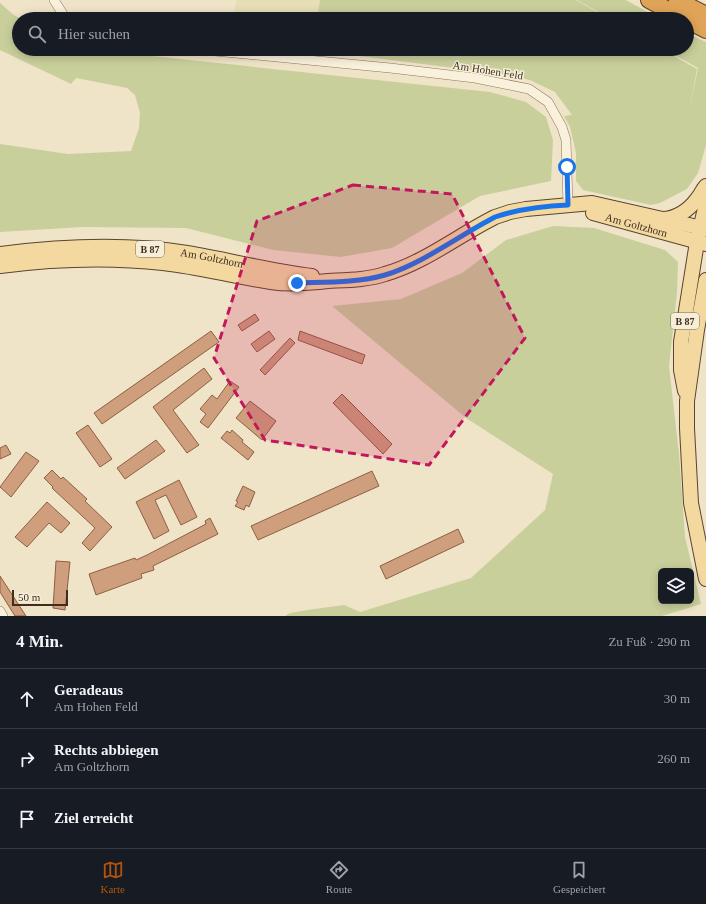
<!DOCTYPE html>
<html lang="de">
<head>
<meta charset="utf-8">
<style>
	body { margin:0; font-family:"Times New Roman",serif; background:#242831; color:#f1f3f6 }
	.controls { position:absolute; right:12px; bottom:12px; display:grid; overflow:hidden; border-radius:6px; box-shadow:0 2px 10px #0003 }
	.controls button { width:36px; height:36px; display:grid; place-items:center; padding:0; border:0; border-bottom:1px solid #363941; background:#171b24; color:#f1f3f6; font:20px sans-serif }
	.scale { position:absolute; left:12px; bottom:10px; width:56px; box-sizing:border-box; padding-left:4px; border:2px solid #3d2e20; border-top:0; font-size:11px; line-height:14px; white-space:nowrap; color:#3d2e20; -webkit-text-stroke:3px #f7eed8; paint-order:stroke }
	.stop { position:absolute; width:12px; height:12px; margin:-9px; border:3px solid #1a73e8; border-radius:50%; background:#fff }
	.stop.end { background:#1a73e8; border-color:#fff; box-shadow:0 1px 4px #0008 }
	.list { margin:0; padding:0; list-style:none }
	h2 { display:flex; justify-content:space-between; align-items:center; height:52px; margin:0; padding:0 16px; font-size:17px }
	h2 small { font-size:13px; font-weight:400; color:#9ea1a6 }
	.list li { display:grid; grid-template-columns:26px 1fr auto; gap:12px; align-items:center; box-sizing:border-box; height:60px; padding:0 16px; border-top:1px solid #363941 }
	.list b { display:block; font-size:15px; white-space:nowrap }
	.list p { margin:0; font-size:13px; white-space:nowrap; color:#9ea1a6 }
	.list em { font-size:13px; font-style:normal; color:#9ea1a6 }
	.icon { flex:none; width:22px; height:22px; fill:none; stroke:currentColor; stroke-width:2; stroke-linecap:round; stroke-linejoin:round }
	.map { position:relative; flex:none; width:706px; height:616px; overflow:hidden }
	.search { position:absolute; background:#171b24; box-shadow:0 2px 10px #0003; left:12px; right:12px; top:12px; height:44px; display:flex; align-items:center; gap:10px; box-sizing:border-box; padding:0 14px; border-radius:22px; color:#9ea1a6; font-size:15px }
	.sheet { height:232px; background:#171b24 }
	nav { display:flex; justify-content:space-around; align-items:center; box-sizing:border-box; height:56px; border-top:1px solid #363941; background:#171b24; font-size:11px; color:#9ea1a6 }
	nav a { display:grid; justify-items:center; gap:2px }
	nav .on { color:#b45309 }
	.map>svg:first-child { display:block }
	.farmland { fill:#e6deb5 }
	.green { fill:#c9cf9b; fill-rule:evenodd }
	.building { fill:#cf9f7d; stroke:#8d5f41 }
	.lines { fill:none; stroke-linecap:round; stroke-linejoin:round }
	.street-casing { stroke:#8d765c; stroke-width:10 }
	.primary-casing { stroke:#5b4430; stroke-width:16 }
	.highway-casing { stroke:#5b4430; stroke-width:18 }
	.street { stroke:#faf1dc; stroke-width:9 }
	.primary { stroke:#f3d9a0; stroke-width:14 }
	.highway { stroke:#e0a458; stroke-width:16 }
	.route { stroke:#1a73e8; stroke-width:5 }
	.marked { fill:#c2185b; fill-opacity:0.2; stroke:#c2185b; stroke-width:3; stroke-dasharray:8 5; stroke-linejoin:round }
	.labels { text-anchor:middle; stroke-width:3; stroke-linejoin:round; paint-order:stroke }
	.shield { fill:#f7eed8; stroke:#756857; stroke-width:1 }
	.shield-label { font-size:10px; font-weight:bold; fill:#3d2e20 }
	.street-label { font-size:11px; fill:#3d2e20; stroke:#f7eed8 }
</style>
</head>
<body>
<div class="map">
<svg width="706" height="616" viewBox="0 0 706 616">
	<rect width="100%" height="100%" fill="#f0e4c8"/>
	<path class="farmland" d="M236,0H320L317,19H233Z"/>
	<path class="green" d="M320,0H576L609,19H317Z
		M577,0H626L660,19H611Z
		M0,3L14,15L21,19H19V49H86L490,92L526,102L546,117L553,140L551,181L480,196L392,248L341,257L273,250L186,228L83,227L0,232V144L68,154L131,151L139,128L140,113L135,95L127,88L76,78L71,84L0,50Z
		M687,33L706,42V145L698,173L687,189L660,203L651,205L583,190L576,181V153L570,127L564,116L572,115L555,92L530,80L501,74L312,50L662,49L697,69L689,112L698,68L664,49H687Z
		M553,226L594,228L665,250L678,262L677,293L669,366L679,454L685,537L701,604L662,616H285L290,613L307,610L344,605L360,612L471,578L545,510L553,474L466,418L332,306L401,299L462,273L506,240ZM661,571H691V601H661Z"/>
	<path class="building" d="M255,314L259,320L242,331L238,325Z
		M211,331L219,342L102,424L94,413Z
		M269,331L275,339L257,352L251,344Z
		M300,331L365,355L362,364L298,340Z
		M290,338L295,343L265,375L260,370Z
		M204,368L212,379L173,410L199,445L187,453L153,407Z
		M230,381L239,387L208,428L200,422L206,414L200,409L212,395L217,399Z
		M342,394L392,444L383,454L333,403Z
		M250,401L276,421L262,440L236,418Z
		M88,425L112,459L100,467L76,433Z
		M232,430L243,440L242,442L254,452L248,460L221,438L227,431L230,433Z
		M156,440L165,451L125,479L117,468Z
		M6,445L11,454L0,459V448Z
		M26,452L39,461L11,497L0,487Z
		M52,470L61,479L63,477L87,499L85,501L112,527L90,551L82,543L95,528L52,488L53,487L44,478Z
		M372,471L379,486L258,540L251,526Z
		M179,480L197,517L181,525L166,495L155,500L169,531L154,539L136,502Z
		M243,486L255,492L249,507L246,505L244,510L235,506L238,502L236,501Z
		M47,502L70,523L61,533L49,523L27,547L15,537Z
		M210,518L218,534L153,566L154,570L141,574L142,578L96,595L89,574L135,558L136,560L147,555L206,524L205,521Z
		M458,529L464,542L386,579L380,566Z
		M56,561L70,562L65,610L53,608Z
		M0,576L26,616H15L0,592Z"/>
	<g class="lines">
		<g class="street-casing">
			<path id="street" d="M54,0L66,19
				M194,49L390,68L475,78L529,89L548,102L562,127L566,140L568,205
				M0,611L3,616"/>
		</g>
		<g class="primary-casing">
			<g id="primary">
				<path id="s1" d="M593,213L706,244"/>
				<path d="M662,219C676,219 689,210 697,199C701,195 702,190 706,186"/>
				<path id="s2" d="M0,254C62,246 126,243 187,253C229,260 270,271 312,276"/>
				<path d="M0,266C54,259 109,257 163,263C200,267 235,277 271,282C289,285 309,283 328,281C347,280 367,280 385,274C424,263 459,235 495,217L510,212L526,209L592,203L706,229"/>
				<path d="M706,280L697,330L687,401V428L691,503L706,579"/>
				<path d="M685,391L681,370V342L697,242L706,204"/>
			</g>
		</g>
		<g class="highway-casing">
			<path id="highway" d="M649,0L685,19
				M677,0L706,15
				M687,20L706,30"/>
		</g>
		<use href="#street" class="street"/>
		<use href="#primary" class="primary"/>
		<use href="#highway" class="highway"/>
	</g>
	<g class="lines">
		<path class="route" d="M297,283C326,282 357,283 385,275C422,264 460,235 495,217C519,209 543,206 568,205L567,167"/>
	</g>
	<path class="marked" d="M353,185L452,194L525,338L429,465L265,440L214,358L257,221Z"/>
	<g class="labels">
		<g class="shield">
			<rect x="136" y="241" width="28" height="16" rx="3"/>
			<rect x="671" y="313" width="28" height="16" rx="3"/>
		</g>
		<g class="shield-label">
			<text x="150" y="253">B 87</text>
			<text x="685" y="325">B 87</text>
		</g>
		<g class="street-label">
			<text transform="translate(488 70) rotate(9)" y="4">Am Hohen Feld</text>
			<text dy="4" stroke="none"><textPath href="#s1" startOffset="45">Am Goltzhorn</textPath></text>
			<text dy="4" stroke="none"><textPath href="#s2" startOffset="213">Am Goltzhorn</textPath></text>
		</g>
	</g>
</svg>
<div class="controls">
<button><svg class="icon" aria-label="layers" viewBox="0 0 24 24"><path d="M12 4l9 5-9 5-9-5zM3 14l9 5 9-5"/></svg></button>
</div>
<div class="scale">50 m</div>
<div class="stop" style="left:567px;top:167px"></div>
<div class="stop end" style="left:297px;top:283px"></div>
<div class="search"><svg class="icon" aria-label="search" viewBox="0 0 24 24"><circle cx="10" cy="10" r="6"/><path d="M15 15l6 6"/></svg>Hier suchen</div>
</div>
<section class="sheet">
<h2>4 Min.<small>Zu Fuß · 290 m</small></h2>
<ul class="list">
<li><svg class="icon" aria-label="ahead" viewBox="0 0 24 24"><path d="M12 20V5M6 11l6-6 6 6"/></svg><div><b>Geradeaus</b><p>Am Hohen Feld</p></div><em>30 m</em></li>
<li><svg class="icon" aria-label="right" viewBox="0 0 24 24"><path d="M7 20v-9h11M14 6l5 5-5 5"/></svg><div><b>Rechts abbiegen</b><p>Am Goltzhorn</p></div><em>260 m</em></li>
<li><svg class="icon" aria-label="arrive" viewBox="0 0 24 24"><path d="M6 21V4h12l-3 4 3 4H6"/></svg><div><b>Ziel erreicht</b></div></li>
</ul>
</section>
<nav>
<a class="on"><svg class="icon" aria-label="map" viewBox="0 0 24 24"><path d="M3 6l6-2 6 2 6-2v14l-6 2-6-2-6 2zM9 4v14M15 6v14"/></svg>Karte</a>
<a><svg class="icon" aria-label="directions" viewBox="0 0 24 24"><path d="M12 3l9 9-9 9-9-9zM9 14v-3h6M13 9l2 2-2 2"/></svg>Route</a>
<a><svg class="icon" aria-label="saved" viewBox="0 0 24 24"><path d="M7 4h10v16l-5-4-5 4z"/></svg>Gespeichert</a>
</nav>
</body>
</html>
